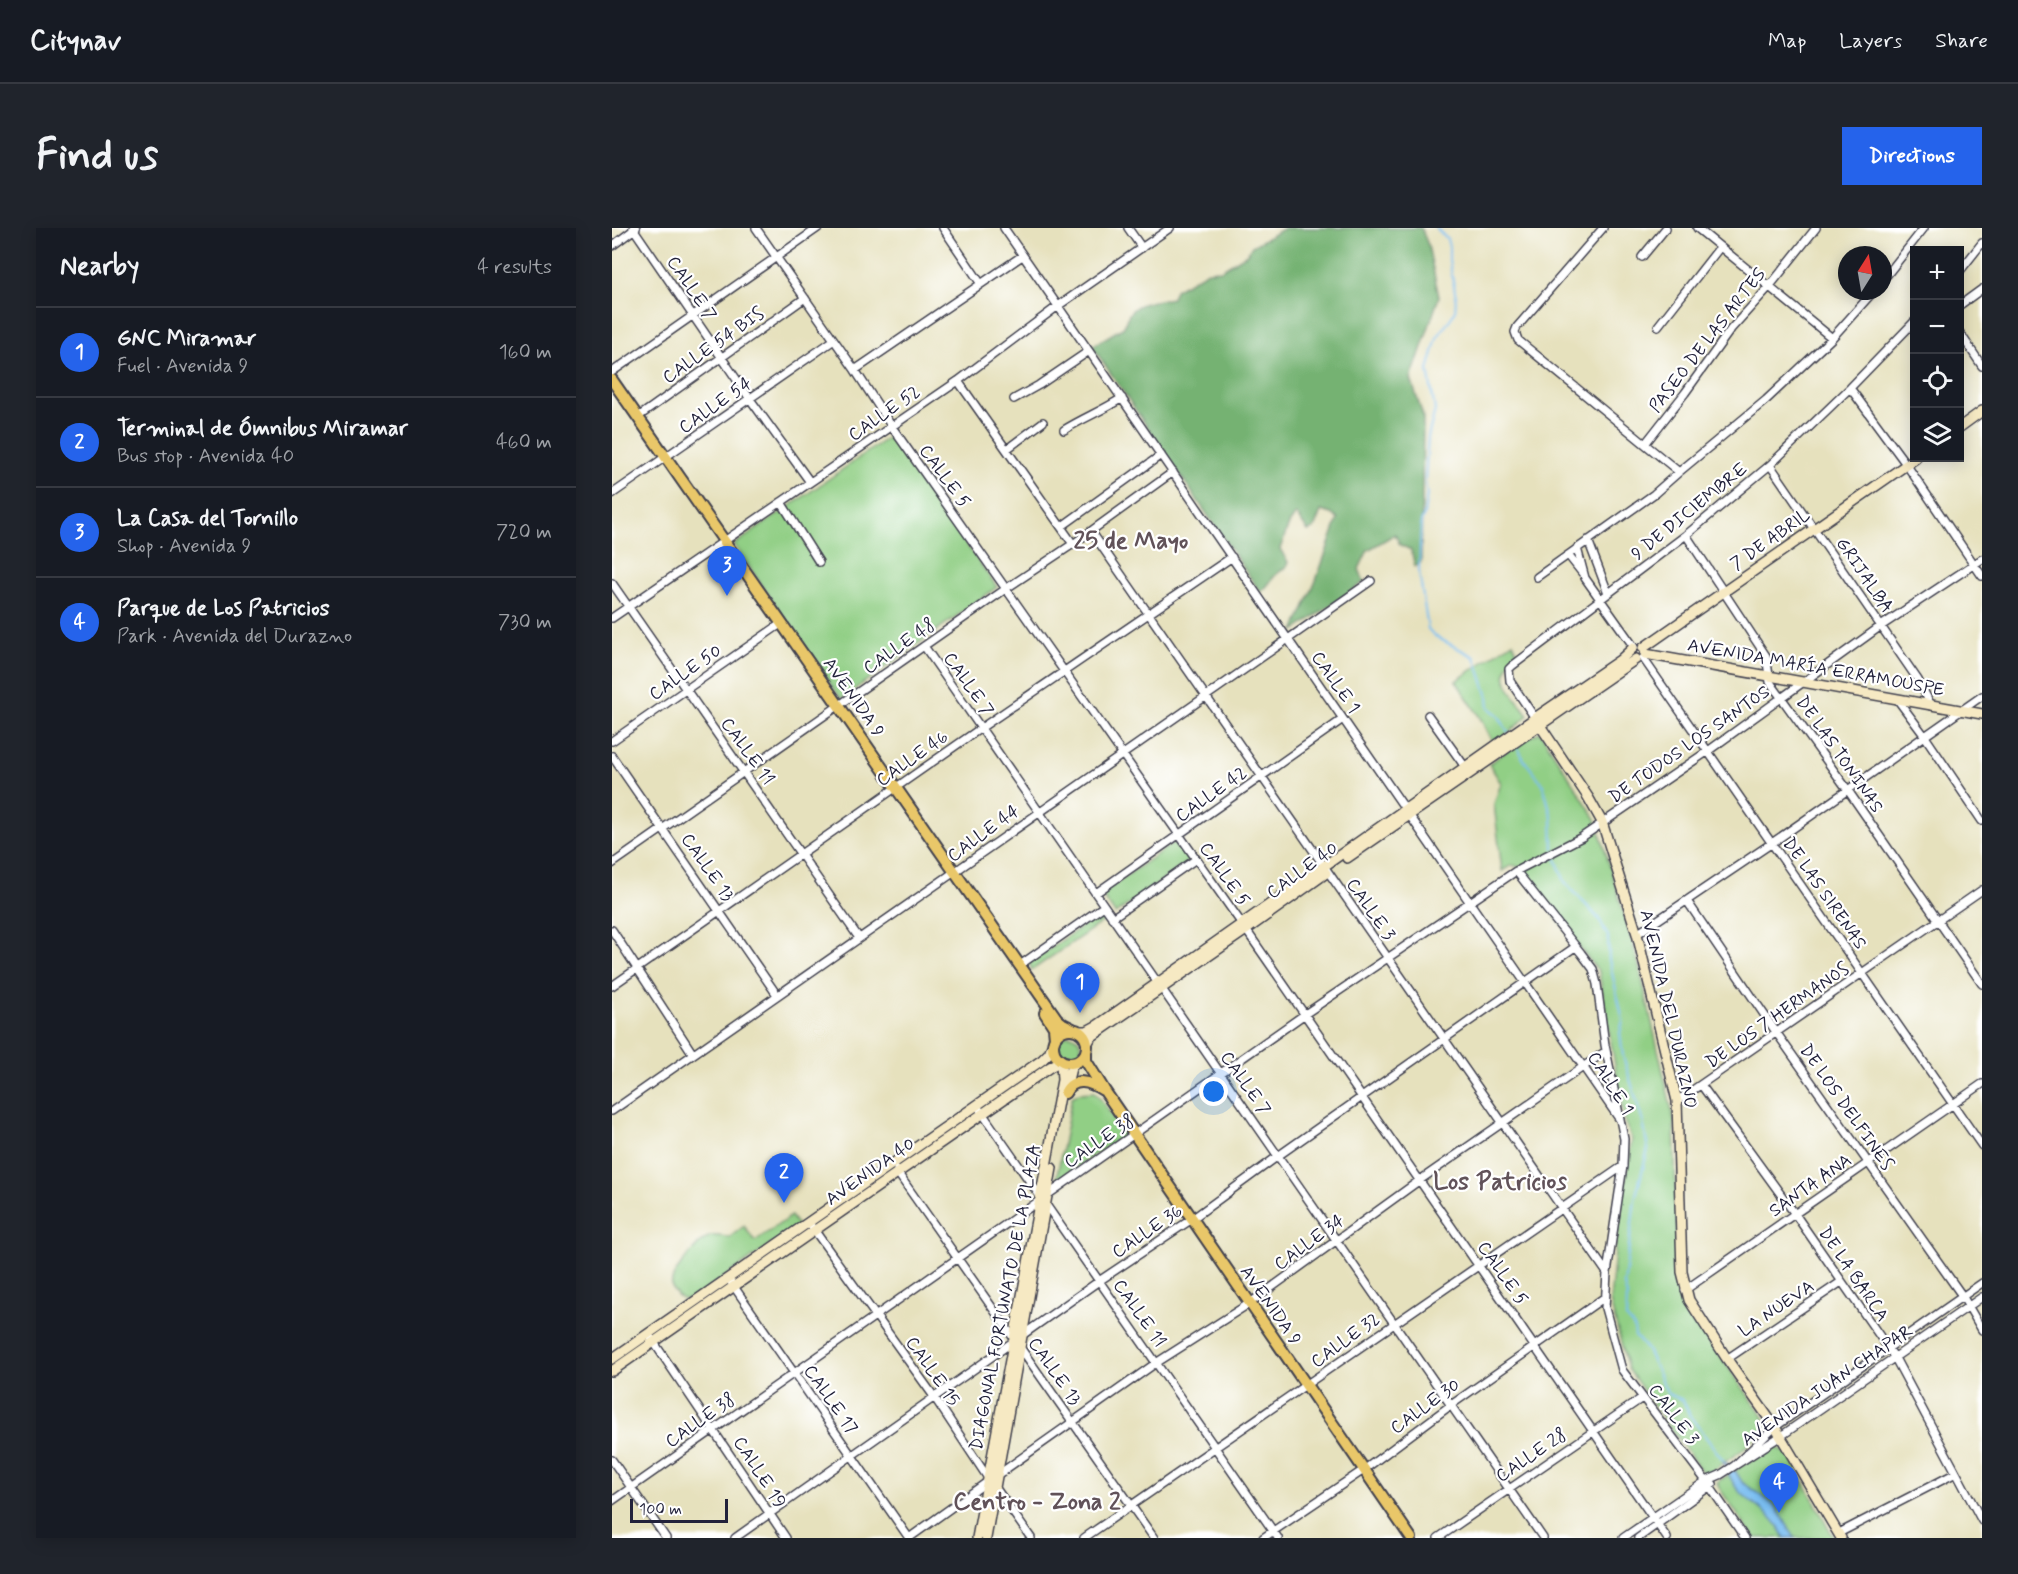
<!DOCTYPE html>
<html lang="en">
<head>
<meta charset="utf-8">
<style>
	body { margin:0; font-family:Mynerve,sans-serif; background:#20242c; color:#f1f3f6 }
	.controls { position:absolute; right:18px; top:18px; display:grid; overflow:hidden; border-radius:0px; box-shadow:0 3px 15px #0003 }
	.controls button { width:54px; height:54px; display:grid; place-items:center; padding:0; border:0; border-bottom:2px solid #363941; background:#171b24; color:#f1f3f6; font:30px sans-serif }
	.compass { position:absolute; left:1226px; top:18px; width:54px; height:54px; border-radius:50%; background:#171b24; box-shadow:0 3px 15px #0003; rotate:11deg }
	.scale { position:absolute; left:18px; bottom:15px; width:98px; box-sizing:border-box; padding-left:6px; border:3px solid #22223b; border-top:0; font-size:16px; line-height:21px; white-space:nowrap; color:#22223b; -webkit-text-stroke:4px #fff; paint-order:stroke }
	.you { position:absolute; left:602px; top:864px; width:21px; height:21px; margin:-15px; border:4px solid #fff; border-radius:50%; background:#1a73e8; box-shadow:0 0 0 9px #1a73e833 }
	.badge { display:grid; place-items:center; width:39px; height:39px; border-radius:50%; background:#2563eb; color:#fff; font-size:20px; font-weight:700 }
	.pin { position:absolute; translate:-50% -50px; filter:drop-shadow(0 2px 3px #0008) }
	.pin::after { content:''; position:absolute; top:32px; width:21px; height:18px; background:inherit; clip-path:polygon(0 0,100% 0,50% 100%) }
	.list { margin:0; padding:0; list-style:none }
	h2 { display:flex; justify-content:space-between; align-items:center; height:78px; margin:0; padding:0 24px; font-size:26px }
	h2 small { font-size:20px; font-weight:400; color:#9ea1a6 }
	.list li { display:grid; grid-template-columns:39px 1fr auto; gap:18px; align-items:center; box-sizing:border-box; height:90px; padding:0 24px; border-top:2px solid #363941 }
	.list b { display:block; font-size:22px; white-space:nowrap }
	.list p { margin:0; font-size:20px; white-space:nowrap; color:#9ea1a6 }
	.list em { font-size:20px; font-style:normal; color:#9ea1a6 }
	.icon { flex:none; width:33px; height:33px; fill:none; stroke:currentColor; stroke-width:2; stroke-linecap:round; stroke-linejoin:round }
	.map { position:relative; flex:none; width:1370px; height:1310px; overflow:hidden; border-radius:0px }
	header { display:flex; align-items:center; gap:36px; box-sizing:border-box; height:84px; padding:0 30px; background:#171b24; border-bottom:2px solid #363941 }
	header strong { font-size:28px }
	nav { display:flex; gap:33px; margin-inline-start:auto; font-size:21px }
	.intro { display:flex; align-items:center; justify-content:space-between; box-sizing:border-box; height:144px; padding:0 36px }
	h1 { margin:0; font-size:42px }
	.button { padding:15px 27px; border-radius:0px; background:#2563eb; color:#fff; font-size:21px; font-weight:700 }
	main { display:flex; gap:36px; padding:0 36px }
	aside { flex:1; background:#171b24; border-radius:0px; box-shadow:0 3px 15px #0003 }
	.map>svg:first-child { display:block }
	.green { fill:#91cf85; stroke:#5a7860; stroke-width:1.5 }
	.forest { fill:#74b272; stroke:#4b6a56; stroke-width:1.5 }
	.water { fill:#7abef1; stroke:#4e7096; stroke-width:1.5 }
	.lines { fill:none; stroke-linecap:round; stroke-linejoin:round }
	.stream { stroke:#7abef1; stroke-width:2 }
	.street-casing { stroke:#3f3f4e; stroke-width:10 }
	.secondary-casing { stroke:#3f3f4e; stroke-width:12 }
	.primary-casing { stroke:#3f3f4e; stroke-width:14 }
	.street { stroke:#fff; stroke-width:7 }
	.secondary { stroke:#f6e9c3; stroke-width:9 }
	.primary { stroke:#e9c769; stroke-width:10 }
	.labels { text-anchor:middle; stroke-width:4.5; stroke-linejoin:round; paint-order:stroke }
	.street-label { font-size:18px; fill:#22223b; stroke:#fff }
	.district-label { font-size:24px; font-weight:bold; fill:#615259; stroke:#fff }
</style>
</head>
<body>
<header>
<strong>Citynav</strong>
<nav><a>Map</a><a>Layers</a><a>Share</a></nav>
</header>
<div class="intro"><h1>Find us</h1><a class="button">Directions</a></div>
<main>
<aside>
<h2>Nearby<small>4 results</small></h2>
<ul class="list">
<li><span class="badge">1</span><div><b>GNC Miramar</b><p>Fuel · Avenida 9</p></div><em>160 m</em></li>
<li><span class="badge">2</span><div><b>Terminal de Ómnibus Miramar</b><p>Bus stop · Avenida 40</p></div><em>460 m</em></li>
<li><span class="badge">3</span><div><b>La Casa del Tornillo</b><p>Shop · Avenida 9</p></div><em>720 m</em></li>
<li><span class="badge">4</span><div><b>Parque de Los Patricios</b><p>Park · Avenida del Durazno</p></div><em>730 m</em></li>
</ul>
</aside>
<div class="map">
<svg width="1370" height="1310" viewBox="0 0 1370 1310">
	<rect width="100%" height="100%" fill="#fff"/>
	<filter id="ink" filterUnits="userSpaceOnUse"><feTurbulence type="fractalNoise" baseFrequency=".0167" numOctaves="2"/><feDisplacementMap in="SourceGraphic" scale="12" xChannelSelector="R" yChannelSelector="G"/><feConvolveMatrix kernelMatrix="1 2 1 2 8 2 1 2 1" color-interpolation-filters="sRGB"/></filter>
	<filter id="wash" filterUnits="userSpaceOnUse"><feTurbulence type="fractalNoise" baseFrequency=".008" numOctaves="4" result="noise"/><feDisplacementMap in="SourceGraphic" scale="24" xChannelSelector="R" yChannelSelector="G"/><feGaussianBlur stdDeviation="1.35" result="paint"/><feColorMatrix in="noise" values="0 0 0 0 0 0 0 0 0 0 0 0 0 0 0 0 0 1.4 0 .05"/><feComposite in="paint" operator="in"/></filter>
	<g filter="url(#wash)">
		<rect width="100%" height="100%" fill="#e6e1bd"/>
		<path class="green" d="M277,209L385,359L229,471L122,317Z
			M901,414L906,426C879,448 902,466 916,487L899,503L881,515L867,488L844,453Z
			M928,504L984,591L1026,734L1062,892L1066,1063L1074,1081L1152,1189L1154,1200L1130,1222L1093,1248L1016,1141L998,1073L1004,1015L1020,911L1013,895L987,744L912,649L914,641L900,637L890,643L882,576L889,555L877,536L907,514Z
			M565,612L579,632L503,686L489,666Z
			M490,685L496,690L420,742L417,735Z
			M445 819a12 12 0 1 1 24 0a12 12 0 1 1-24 0Z
			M482,864L487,869L513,906L444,953L460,869L467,865Z
			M179,988L186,998L81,1071C74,1072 68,1072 64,1066C61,1063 59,1058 60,1053C62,1043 89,1010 99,1008C105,1007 113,1009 118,1009L132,998L143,1013Z
			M1159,1219H1165L1178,1228L1222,1310H1142L1107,1260L1105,1254Z"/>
		<path class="forest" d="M673,0H809L816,17L827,69L799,151L811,188L809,334L803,339L799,322L788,317L783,306L756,322L747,341L752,354L682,403L703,355L726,291L719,286L709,283L702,301L696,303L684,286L677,296L668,321L676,334L674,340C657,348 660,357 648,364L480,118L512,99C518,72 537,75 560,70L563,62L596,43L609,42L635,26L640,18Z"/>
		<path class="water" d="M1110,1231L1124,1244L1130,1254L1156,1272L1165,1280L1183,1310H1173C1161,1285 1146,1281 1128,1264C1119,1256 1115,1241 1110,1231Z"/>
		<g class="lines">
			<path class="stream" d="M824,0L835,11L837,19V32L844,69L843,84L825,110L816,142L823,182L816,209L813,253L815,266L812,287L809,294L807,343L816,401L824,409L863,429L876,469L877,480L886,487L896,504
				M904,516L912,532L931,556L940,590L941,620
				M942,626L953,654L987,691L996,708L997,732L1011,792L1008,805L1011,828L1031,894L1036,921L1023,971L1012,1057L1015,1068L1014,1090L1022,1099L1023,1108L1035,1122L1056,1166L1071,1172L1078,1188L1111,1232"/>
		</g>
	</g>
	<g filter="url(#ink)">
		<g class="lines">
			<g class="street-casing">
				<path id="street" d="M21,0L138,171L198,254
					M144,0L243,142L280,199L630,696L1055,1310
					M331,0L369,56
					M392,0L1008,892
					M516,0L530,20
					M1085,0L1220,110
					M0,18L24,0
					M1030,29L1054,0
					M1348,43L1370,15
					M1271,52L1312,0
					M1348,77L1370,61
					M1046,98L1108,19
					M1348,105L1370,138
					M243,142L410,28
					M0,144L206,0
					M346,153L461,316
					M1238,160L1294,236L1370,348
					M402,171L427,157L477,123
					M26,189L193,70
					M452,202C471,190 490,183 510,170
					M1033,216L1073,165L1119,101L1157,59L1204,0
					M395,221L431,194
					M1158,237L1306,452L1319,477
					M1067,244L1154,172L1220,110L1262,63
					M0,266L222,112
					M169,274L207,334
					M449,299L549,227
					M479,303L995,1045
					M1074,307L1154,428L1158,454L1235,561L1370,756
					M976,312L996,365
					M965,320L973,350L1022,419
					M956,327L971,346
					M925,349L1042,266L1067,244L906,112L903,104L905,99L991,0
					M0,355L247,710
					M0,390L346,153L446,78L558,0
					M312,418L931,1310
					M1031,430L1370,918
					M1285,471L1312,507L1370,593
					M816,487L856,543
					M923,490L898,453L897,441L900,438L1074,307L1158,237L1238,160L1302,94
					M0,513L170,395
					M0,528L165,767
					M0,636L395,360L461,316L561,244
					M904,643L969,725L981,741L985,756L993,817L1012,911L1011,938L995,1045L993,1080L1010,1142L1094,1253L1133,1310
					M484,665L731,491
					M1075,673L1164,804L1351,1069L1370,1102
					M500,690L584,631
					M0,702L81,826
					M1025,706L1160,615L1370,468
					M408,737L492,678
					M0,758L369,500L620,329
					M1090,858L1183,986L1283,1130L1370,1293
					M1065,873L1370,662
					M368,882L666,1310
					M0,883L759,353
					M285,941V944L542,1310
					M200,999L323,1170L376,1250
					M116,1050L297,1310
					M1370,1055L1163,1199L1122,1238L1169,1208L1370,1069
					M1073,1062L1370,856
					M39,1110L174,1310
					M1115,1131L1229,1054
					M0,1232L54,1310
					M384,1248L544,1135L638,1075L808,952L994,823
					M383,1259L419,1310
					M0,1273L693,786L904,643L970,609L1096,523L1269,398L1370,331
					M1227,1305L1344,1245
					M123,1310L487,1053L580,991L666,928L963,719
					M297,1310L375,1254
					M472,1310L1011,938
					M651,1310L753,1241L839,1177L993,1069
					M826,1310L1030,1170
					M1011,1310L1094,1253L1108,1247L1122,1238
					M1026,1310L1101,1256"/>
			</g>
			<g class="secondary-casing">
				<path id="secondary" d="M1348,199L1370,183
					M1031,420L1304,230
					M1033,426L1370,486
					M923,490L976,569L990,594L1025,706L1065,873L1070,1044L1077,1072L1115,1131L1163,1199L1229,1310
					M735,630L1024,431
					M466,803H475L486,797L923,490L1008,432L1021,420
					M475,816L479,809L634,702L714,645
					M455,856L459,840L463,835
					M0,1131L430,832L437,825L441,815
					M0,1143L438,839L449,833
					M365,1310L450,852L449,834
					M374,1310L440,940"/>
			</g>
			<g class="primary-casing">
				<path id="primary" d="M0,152L445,791L451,796L461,801
					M433,785L442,799L443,810
					M441 818a17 17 0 1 1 34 0a17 17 0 1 1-34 0Z
					M474,824V833L492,862L799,1310
					M453,865C462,848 478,854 491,862"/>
			</g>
			<use href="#street" class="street"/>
			<use href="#secondary" class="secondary"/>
			<use href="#primary" class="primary"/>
		</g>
	</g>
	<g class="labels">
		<g class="street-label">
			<text transform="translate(80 60) rotate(56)" y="6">CALLE 7</text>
			<text transform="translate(1095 112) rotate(-52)" y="6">PASEO DE LAS ARTES</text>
			<text transform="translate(101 117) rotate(-35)" y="6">CALLE 54 BIS</text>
			<text transform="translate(103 177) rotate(-35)" y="6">CALLE 54</text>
			<text transform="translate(272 185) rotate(-35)" y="6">CALLE 52</text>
			<text transform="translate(333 248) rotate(54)" y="6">CALLE 5</text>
			<text transform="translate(1077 283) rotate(-39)" y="6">9 DE DICIEMBRE</text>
			<text transform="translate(1158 311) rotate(-35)" y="6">7 DE ABRIL</text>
			<text transform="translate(1253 347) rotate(56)" y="6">GRIJALBA</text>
			<text transform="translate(287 418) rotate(-35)" y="6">CALLE 48</text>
			<text transform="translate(1204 439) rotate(10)" y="6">AVENIDA MARÍA ERRAMOUSPE</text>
			<text transform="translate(73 444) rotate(-35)" y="6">CALLE 50</text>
			<text transform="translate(724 454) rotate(55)" y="6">CALLE 1</text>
			<text transform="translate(357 456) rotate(55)" y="6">CALLE 7</text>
			<text transform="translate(242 469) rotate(55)" y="6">AVENIDA 9</text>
			<text transform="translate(1077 516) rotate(-35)" y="6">DE TODOS LOS SANTOS</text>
			<text transform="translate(136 523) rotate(54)" y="6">CALLE 11</text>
			<text transform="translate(1228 526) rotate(55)" y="6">DE LAS TONINAS</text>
			<text transform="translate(300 530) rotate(-35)" y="6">CALLE 46</text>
			<text transform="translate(599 566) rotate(-35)" y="6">CALLE 42</text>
			<text transform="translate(371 605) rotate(-36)" y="6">CALLE 44</text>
			<text transform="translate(96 639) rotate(55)" y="6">CALLE 13</text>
			<text transform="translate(690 642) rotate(-36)" y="6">CALLE 40</text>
			<text transform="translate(613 646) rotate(55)" y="6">CALLE 5</text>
			<text transform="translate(1213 665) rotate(55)" y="6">DE LAS SIRENAS</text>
			<text transform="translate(759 681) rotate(55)" y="6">CALLE 3</text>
			<text transform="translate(1057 781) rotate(77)" y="6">AVENIDA DEL DURAZNO</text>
			<text transform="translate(1165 787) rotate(-35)" y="6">DE LOS 7 HERMANOS</text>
			<text transform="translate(634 855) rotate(55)" y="6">CALLE 7</text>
			<text transform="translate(999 855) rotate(58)" y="6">CALLE 1</text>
			<text transform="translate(1235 879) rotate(55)" y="6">DE LOS DELFINES</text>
			<text transform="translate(487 913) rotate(-34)" y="6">CALLE 38</text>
			<text transform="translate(258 943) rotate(-35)" y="6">AVENIDA 40</text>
			<text transform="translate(1198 957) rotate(-35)" y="6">SANTA ANA</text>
			<text transform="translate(535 1003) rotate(-34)" y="6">CALLE 36</text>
			<text transform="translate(697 1014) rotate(-36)" y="6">CALLE 34</text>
			<text transform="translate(891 1045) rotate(55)" y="6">CALLE 5</text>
			<text transform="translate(1242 1046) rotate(56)" y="6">DE LA BARCA</text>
			<text transform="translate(393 1069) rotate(-79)" y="6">DIAGONAL FORTUNATO DE LA PLAZA</text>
			<text transform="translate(659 1077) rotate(55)" y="6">AVENIDA 9</text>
			<text transform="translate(1164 1080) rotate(-34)" y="6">LA NUEVA</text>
			<text transform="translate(528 1085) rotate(55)" y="6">CALLE 11</text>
			<text transform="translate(733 1112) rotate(-36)" y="6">CALLE 32</text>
			<text transform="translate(321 1143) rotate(55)" y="6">CALLE 15</text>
			<text transform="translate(443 1143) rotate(55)" y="6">CALLE 13</text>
			<text transform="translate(1215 1157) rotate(-34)" y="6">AVENIDA JUAN CHAPAR</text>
			<text transform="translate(219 1171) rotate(55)" y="6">CALLE 17</text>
			<text transform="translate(813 1178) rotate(-36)" y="6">CALLE 30</text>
			<text transform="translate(1062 1186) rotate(53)" y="6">CALLE 3</text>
			<text transform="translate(88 1192) rotate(-35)" y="6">CALLE 38</text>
			<text transform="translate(919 1227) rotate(-34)" y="6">CALLE 28</text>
			<text transform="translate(148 1244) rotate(57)" y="6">CALLE 19</text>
		</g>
		<g class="district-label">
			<text x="519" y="320">25 de Mayo</text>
			<text x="888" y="961">Los Patricios</text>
			<text x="425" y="1281">Centro - Zona 2</text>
		</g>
	</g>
</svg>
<div class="controls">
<button>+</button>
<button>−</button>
<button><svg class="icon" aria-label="locate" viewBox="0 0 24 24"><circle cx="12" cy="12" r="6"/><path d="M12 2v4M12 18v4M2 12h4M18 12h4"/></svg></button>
<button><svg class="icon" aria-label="layers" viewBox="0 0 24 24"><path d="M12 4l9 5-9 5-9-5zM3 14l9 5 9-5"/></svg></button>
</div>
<svg class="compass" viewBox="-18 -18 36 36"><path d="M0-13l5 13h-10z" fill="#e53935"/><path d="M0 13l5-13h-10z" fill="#9ea1a6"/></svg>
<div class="scale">100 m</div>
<div class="you"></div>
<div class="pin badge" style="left:468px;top:785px">1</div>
<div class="pin badge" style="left:172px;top:975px">2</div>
<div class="pin badge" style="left:115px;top:368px">3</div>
<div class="pin badge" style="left:1167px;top:1285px">4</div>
</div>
</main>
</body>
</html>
